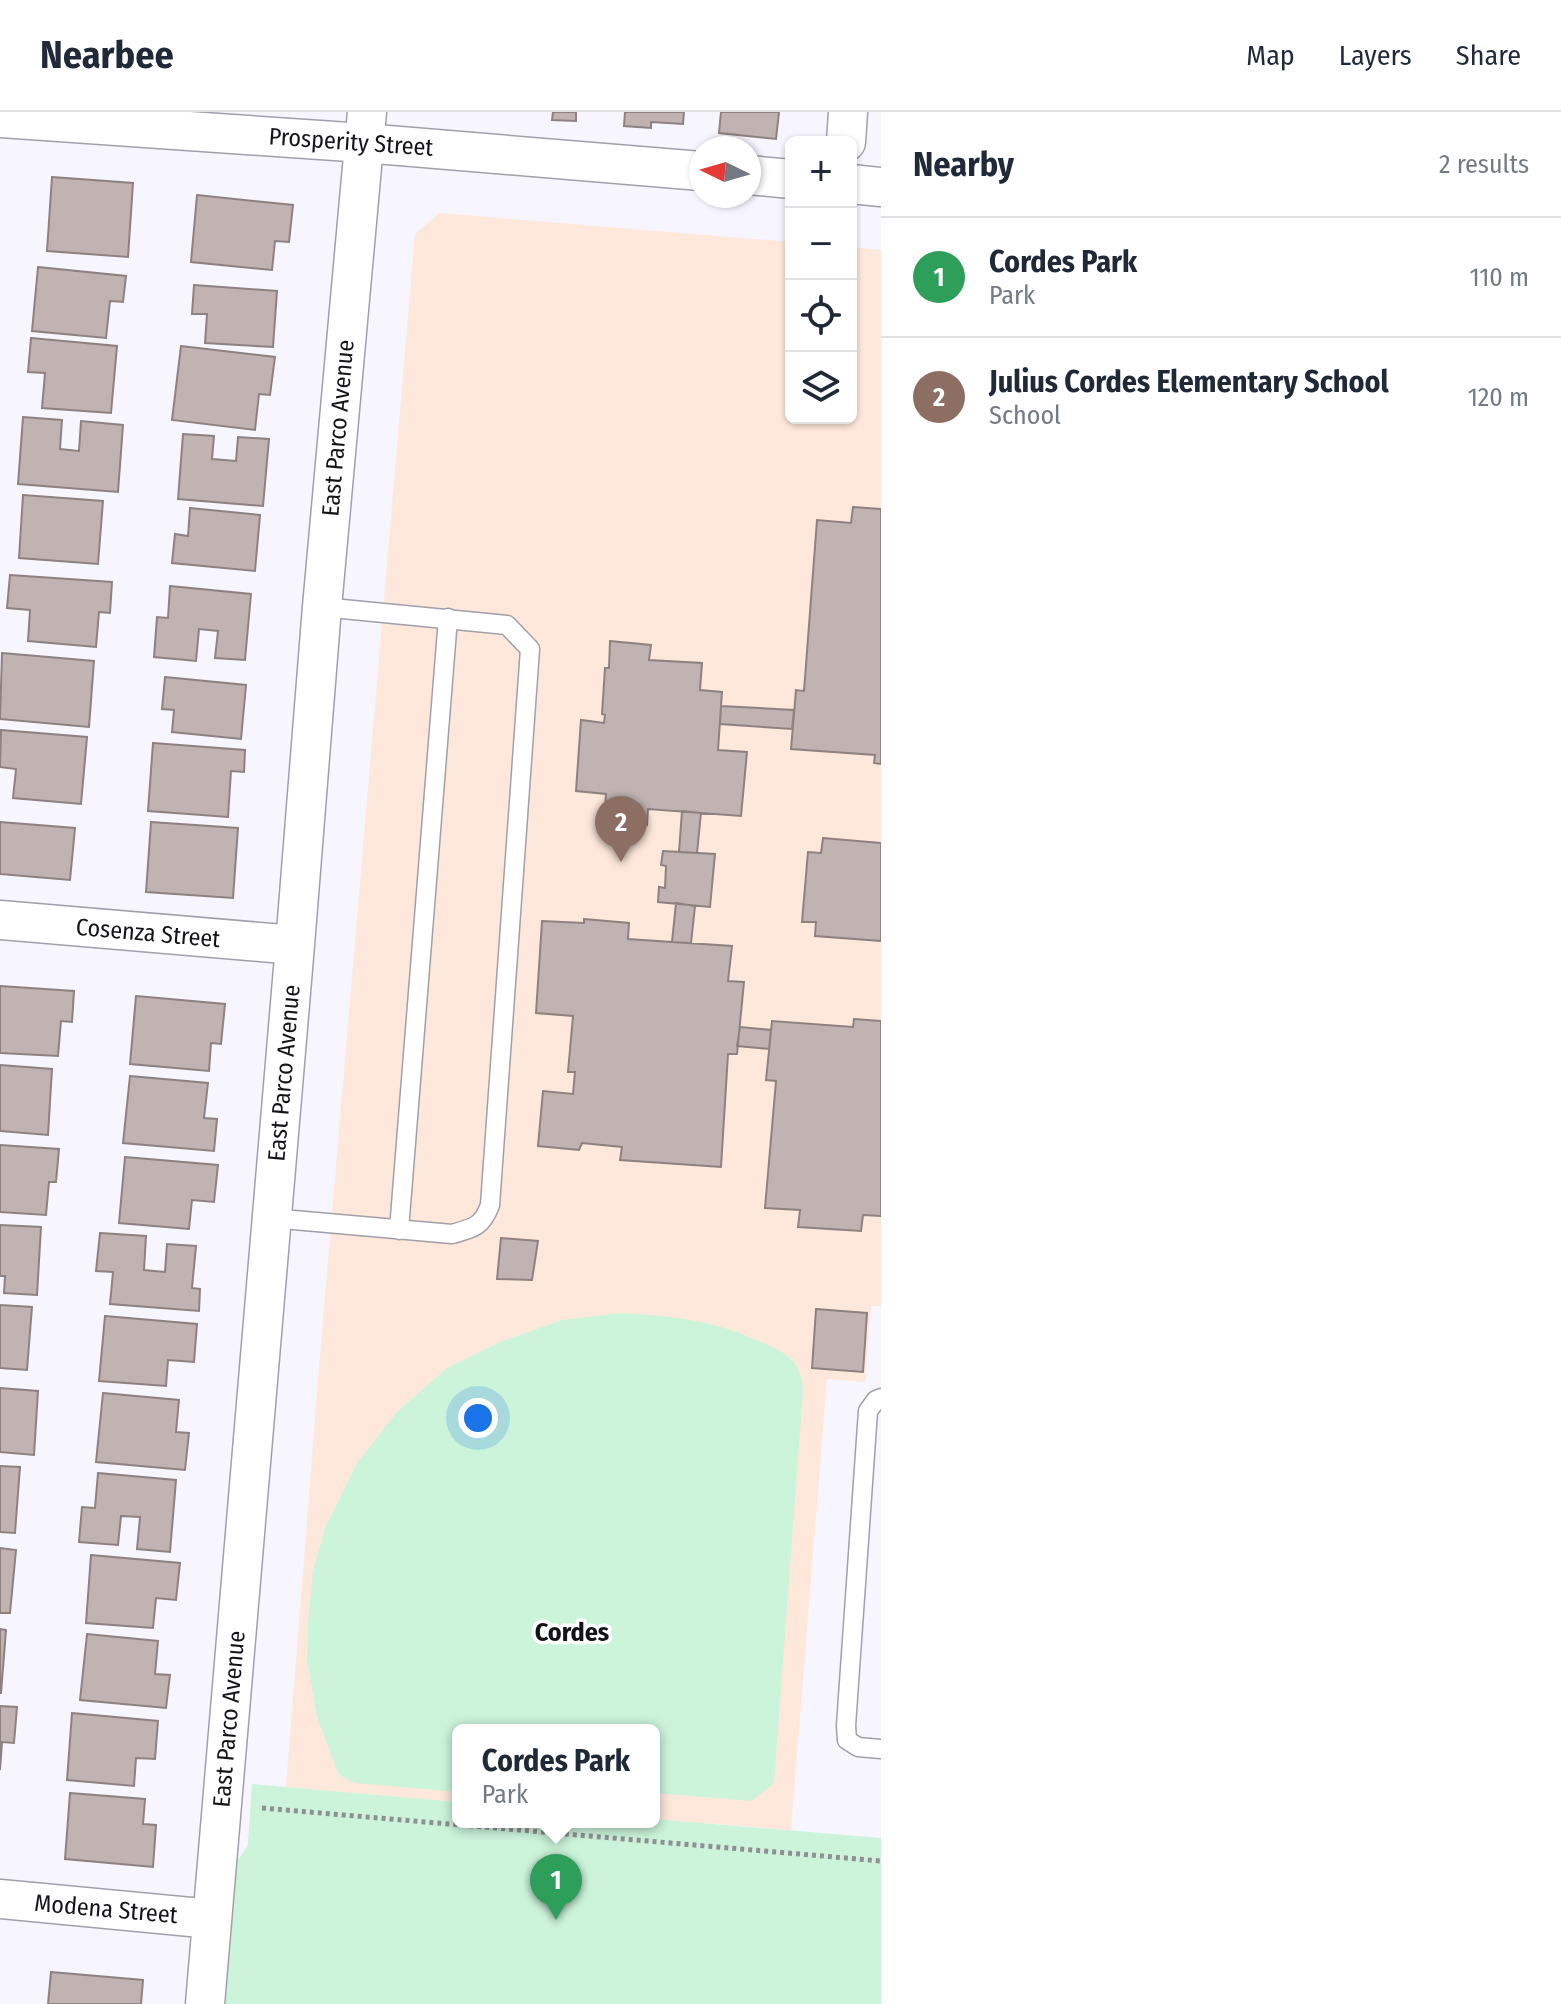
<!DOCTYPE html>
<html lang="en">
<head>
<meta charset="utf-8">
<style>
	body { margin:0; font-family:"Fira Sans Condensed",sans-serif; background:#f2f2f3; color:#1f2937 }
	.controls { position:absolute; right:24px; top:24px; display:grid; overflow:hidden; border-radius:12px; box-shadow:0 2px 6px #0004 }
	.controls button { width:72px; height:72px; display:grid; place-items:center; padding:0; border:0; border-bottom:2px solid #e0e1e3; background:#fff; color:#1f2937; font:40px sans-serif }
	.compass { position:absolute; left:689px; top:24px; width:72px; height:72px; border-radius:50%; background:#fff; box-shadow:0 2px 6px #0004; rotate:275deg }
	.you { position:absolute; left:478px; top:1306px; width:28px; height:28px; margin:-20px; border:6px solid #fff; border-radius:50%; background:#1a73e8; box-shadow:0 0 0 12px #1a73e833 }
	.badge { display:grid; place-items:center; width:52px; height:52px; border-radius:50%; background:#d93025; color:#fff; font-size:26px; font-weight:700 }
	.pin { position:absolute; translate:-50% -66px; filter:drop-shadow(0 2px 4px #0008) }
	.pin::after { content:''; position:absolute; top:42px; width:28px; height:24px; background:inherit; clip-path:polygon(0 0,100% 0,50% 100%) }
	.popup { position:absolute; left:452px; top:1612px; width:208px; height:104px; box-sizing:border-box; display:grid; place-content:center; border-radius:12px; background:#fff; filter:drop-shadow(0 2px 6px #0005); font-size:26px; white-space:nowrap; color:#747a83 }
	.popup b { font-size:30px; color:#1f2937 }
	.popup::after { content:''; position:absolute; left:50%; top:100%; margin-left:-16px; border:16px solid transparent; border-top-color:#fff }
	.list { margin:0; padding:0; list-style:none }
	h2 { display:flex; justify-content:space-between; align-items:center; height:104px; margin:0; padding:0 32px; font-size:34px }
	h2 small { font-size:26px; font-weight:400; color:#747a83 }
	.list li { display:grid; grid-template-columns:52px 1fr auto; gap:24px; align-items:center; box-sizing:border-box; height:120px; padding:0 32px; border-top:2px solid #e0e1e3 }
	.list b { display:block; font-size:30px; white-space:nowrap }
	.list p { margin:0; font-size:26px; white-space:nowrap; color:#747a83 }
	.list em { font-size:26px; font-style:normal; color:#747a83 }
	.icon { flex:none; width:44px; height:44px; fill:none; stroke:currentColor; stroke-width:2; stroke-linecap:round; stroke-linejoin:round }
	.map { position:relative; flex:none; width:881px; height:1892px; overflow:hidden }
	header { display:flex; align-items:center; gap:48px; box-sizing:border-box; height:112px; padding:0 40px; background:#fff; border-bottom:2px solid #e0e1e3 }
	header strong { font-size:38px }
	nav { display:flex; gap:44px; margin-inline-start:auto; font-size:28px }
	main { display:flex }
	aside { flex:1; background:#fff }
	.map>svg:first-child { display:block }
	.education { fill:#fee8db }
	.green { fill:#ccf4db }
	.building { fill:#c0b3b1; stroke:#8e8281; stroke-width:2 }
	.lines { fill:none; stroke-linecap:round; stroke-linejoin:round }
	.lane-casing { stroke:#a19fa9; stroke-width:21 }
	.street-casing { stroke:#a19fa9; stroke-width:41 }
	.path { stroke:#918f96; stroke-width:5; stroke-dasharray:4 4; stroke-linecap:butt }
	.lane { stroke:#fff; stroke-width:18 }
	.street { stroke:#fff; stroke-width:38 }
	.labels { text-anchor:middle; stroke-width:7; stroke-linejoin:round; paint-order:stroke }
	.street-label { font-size:24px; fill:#141317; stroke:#fff }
	.neighbourhood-label { font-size:26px; font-weight:bold; fill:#141317; stroke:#fff }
</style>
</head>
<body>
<header>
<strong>Nearbee</strong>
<nav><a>Map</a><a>Layers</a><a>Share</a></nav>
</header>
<main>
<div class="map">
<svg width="881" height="1892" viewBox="0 0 881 1892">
	<rect width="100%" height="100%" fill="#f7f5fe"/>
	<path class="education" d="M439,101L791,130V306H851V135L881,138V1194H871L865,1270L827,1267L791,1718L654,1707V1618H458V1690L286,1675L321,1231L415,122Z"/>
	<path class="green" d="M621,1201C673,1204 713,1208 761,1230C772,1235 785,1240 793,1249C801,1258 802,1268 803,1279L774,1671L752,1689L654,1681V1618H458V1680L355,1671L344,1666L337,1659L317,1605L307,1548L308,1510L313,1459L325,1416L357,1351L397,1300L447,1256L500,1230L562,1208Z
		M252,1672L458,1690V1710H654V1707L881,1726V1892H224L235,1753C238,1745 245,1740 248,1732Z"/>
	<path class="building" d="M553,0H576V9L552,8Z
		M625,0H684L683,12L651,10V16L624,14Z
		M721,0H779L776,27L719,21Z
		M52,65L133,71L128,145L47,139Z
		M197,83L293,93L289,130L275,129L272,158L191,150Z
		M38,155L126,164L123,190L110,189L106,226L32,219Z
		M194,173L277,179L273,235L205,231L207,202H192Z
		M31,226L117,234L111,301L42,296L45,261L28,260Z
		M181,234L275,245L270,283L259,282L255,318L172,308Z
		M23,305L62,308L60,337L79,339L81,309L123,313L118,380L18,372Z
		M183,322L214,324L212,347L236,349L238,325L269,327L263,394L178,387Z
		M23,383L103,389L98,452L19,446Z
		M853,395L881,397V652L874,651L875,643L791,637L796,578L804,579L817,408L851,411Z
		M190,396L260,403L255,459L172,451L175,422L188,424Z
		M10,463L112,470L110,501L99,500L96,535L28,529L30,498L7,496Z
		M170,474L251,482L245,548L215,546L218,519L199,517L196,549L154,545L157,505L168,506Z
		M610,529L651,533L649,548L702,551L700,578L722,580L718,638L747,640L741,704L648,697L647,713L604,709L606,682L576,679L581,608L604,611L605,603L602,602L605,556H609Z
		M2,541L94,549L89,615L0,607Z
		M165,565L246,573L241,627L172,620L174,598L162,597Z
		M721,594L794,598L792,617L720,612Z
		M1,618L87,625L81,692L13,686L16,657L0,655Z
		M153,631L245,638L244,660L231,659L228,705L148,699Z
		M682,699L701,701L697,741L679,740Z
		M0,710L75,716L70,768L0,762Z
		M151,710L238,716L233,786L146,780Z
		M823,726L881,731V829L815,824L816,810H802L808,740L821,741Z
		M663,739L715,742L710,795L658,790L659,775L665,776L666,754L661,753Z
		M676,791L695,794L691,831L672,830Z
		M584,807L629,811L628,827L732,834L728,869L744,870L737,942H728L721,1055L620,1048L622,1035L582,1031L579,1038L538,1034L543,979L573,982L575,960H568L573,904L536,901L542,809L584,811Z
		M0,874L74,879L72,910L61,909L58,944L0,941Z
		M136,884L225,892L221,932L211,931L209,959L130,952Z
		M854,907L881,909V1104L863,1103L861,1119L798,1115L800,1098L765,1096L776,969L766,968L772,909L853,915Z
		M740,915L771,918L769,937L737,934Z
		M0,953L52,957L48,1023L0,1019Z
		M130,964L208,971L204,1006L217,1007L214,1039L123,1031Z
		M0,1033L59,1037L56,1070H49L46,1103L0,1100Z
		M125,1045L218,1053L214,1090L192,1088L189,1117L119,1111Z
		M0,1113L41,1115L37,1183L4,1181L5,1164H0Z
		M100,1121L146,1124L144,1158L165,1160L167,1132L196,1134L192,1176L200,1177L199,1199L110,1192L113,1160L96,1159Z
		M501,1126L538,1129L532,1168L497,1167Z
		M0,1193L32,1195L27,1258L0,1256Z
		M816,1197L867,1201L863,1260L812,1256Z
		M105,1204L197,1212L194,1250L168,1248L166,1274L99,1269Z
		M0,1276L38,1279L34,1343L0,1340Z
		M103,1281L179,1288L176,1320L189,1321L185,1358L96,1350Z
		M0,1354L20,1355L15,1421L0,1420Z
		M98,1361L176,1368L170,1440L137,1437L140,1405L121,1404L118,1433L79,1430L82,1395L95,1396Z
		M0,1436L16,1438L10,1501H0Z
		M91,1443L180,1451L176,1488L156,1486L153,1516L86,1511Z
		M0,1517L6,1518L1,1581H0Z
		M87,1522L158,1529L155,1562L170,1563L166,1596L80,1588Z
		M0,1594L17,1595L14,1631L2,1630L0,1658Z
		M72,1601L158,1609L155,1647L136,1646L134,1674L67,1668Z
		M70,1681L145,1687L143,1712L156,1713L153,1755L65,1747Z
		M51,1860L143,1868L141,1892H48Z"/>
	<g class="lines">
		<g class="lane-casing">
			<path id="lane" d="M271,1106L452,1122C473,1116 482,1115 490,1093L530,537L507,513L322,495
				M399,1118L448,506
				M881,1286L876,1288L868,1299L846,1614L847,1628L858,1635L881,1637"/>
		</g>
		<g class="street-casing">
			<path id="street" d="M0,6L364,31L701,59
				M846,30L848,0
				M749,63L791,67
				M851,72L881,75
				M0,808L295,833
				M0,1787L212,1807
				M205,1892L295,833L322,495L367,0"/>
		</g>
		<path class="path" d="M262,1696L881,1749"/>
		<use href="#lane" class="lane"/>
		<use href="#street" class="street"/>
	</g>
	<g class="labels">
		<g class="street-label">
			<text transform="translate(351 30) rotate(4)" y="8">Prosperity Street</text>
			<text transform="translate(338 316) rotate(-85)" y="8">East Parco Avenue</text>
			<text transform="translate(148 821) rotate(5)" y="8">Cosenza Street</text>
			<text transform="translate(284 961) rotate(-85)" y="8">East Parco Avenue</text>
			<text transform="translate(229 1607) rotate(-85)" y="8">East Parco Avenue</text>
			<text transform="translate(106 1797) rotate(5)" y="8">Modena Street</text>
		</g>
		<g class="neighbourhood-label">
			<text x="572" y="1529">Cordes</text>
		</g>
	</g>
</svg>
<div class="controls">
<button>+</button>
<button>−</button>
<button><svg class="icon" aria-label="locate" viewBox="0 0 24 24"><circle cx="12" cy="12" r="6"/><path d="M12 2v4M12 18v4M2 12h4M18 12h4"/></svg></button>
<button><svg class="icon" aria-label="layers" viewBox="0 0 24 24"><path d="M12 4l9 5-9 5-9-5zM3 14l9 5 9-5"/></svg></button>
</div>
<svg class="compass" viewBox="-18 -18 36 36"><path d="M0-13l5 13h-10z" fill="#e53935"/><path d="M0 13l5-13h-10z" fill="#747a83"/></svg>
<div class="you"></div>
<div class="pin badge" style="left:556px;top:1808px;background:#2e9e5b">1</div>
<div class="popup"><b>Cordes Park</b>Park</div>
<div class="pin badge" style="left:621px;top:750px;background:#8d6e63">2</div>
</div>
<aside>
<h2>Nearby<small>2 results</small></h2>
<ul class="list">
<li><span class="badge" style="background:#2e9e5b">1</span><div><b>Cordes Park</b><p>Park</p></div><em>110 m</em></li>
<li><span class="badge" style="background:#8d6e63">2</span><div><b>Julius Cordes Elementary School</b><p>School</p></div><em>120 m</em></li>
</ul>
</aside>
</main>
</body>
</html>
